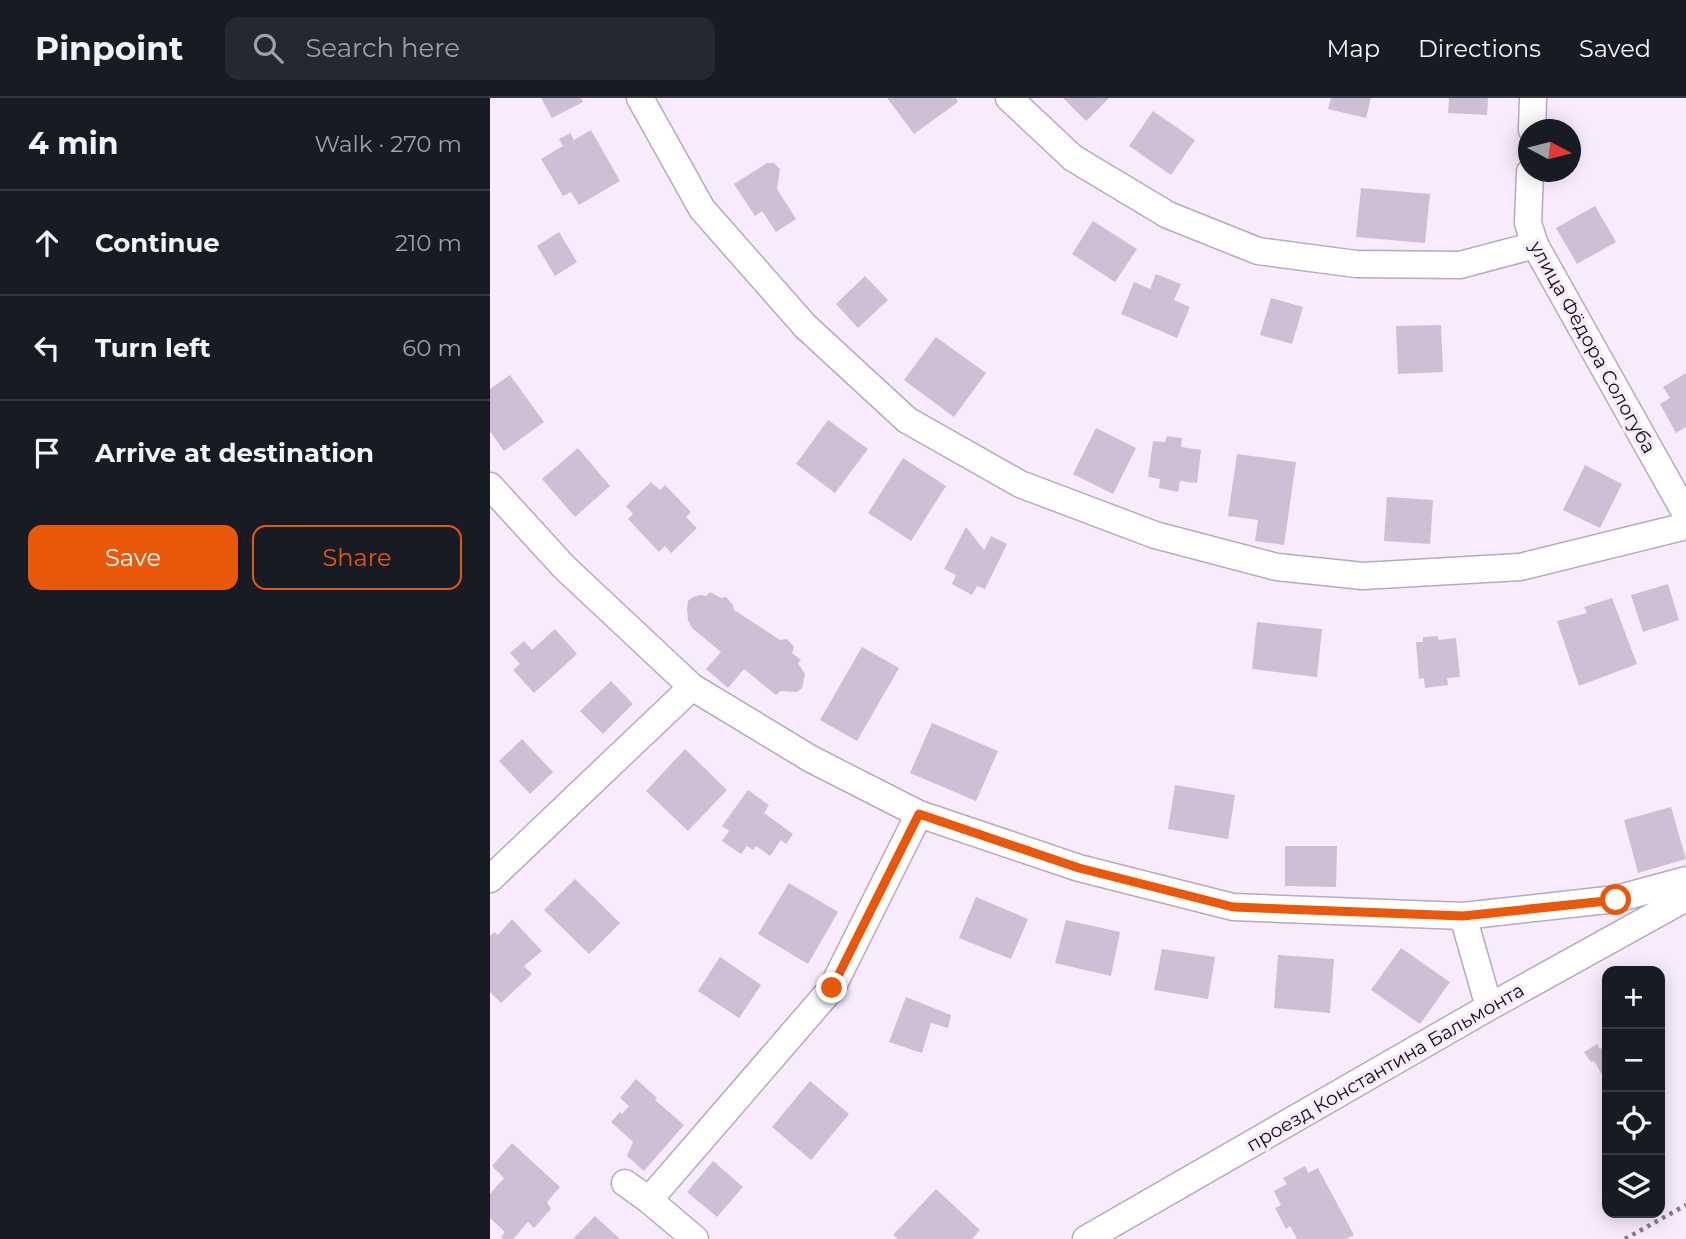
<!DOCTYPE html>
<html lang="en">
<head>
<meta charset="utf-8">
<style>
	body { margin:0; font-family:Montserrat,sans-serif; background:#242831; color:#f1f3f6 }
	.controls { position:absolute; right:21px; bottom:21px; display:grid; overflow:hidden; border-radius:14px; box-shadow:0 4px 18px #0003 }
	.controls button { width:63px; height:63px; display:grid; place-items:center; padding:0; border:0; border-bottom:2px solid #363941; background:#171b24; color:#f1f3f6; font:35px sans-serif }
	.compass { position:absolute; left:1028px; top:21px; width:63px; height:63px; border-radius:50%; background:#171b24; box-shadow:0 4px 18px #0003; rotate:97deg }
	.stop { position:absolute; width:21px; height:21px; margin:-16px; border:5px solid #ea580c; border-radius:50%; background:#fff }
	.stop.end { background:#ea580c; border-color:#fff; box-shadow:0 2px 7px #0008 }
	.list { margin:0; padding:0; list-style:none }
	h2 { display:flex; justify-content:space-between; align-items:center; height:91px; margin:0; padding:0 28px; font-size:30px }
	h2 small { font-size:23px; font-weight:400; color:#9ea1a6 }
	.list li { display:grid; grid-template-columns:46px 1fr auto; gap:21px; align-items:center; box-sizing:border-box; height:105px; padding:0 28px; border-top:2px solid #363941 }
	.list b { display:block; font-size:26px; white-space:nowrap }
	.list em { font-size:23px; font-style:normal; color:#9ea1a6 }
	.actions { display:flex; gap:14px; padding:21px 28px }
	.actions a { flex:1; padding:16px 0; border:2px solid #ea580c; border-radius:14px; text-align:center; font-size:24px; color:#ea580c }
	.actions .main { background:#ea580c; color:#fff }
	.icon { flex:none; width:38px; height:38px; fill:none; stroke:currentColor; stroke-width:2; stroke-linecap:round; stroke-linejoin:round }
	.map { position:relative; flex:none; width:1196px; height:1141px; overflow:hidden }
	header { display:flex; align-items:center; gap:42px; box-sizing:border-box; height:98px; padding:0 35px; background:#171b24; border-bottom:2px solid #363941 }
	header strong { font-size:33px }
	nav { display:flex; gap:38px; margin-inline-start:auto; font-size:24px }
	.search { width:490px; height:63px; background:#242831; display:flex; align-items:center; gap:18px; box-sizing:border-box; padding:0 24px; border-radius:14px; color:#9ea1a6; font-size:26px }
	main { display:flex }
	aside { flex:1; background:#171b24 }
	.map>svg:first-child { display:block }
	.building { fill:#cfbfd5 }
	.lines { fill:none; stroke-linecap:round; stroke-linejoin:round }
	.minor-casing { stroke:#b9a9bf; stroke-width:29 }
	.path { stroke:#847b88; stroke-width:4.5; stroke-dasharray:3.5 5; stroke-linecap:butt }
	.minor { stroke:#fff; stroke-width:26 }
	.route { stroke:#ea580c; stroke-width:9 }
	.labels { text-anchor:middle; stroke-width:7; stroke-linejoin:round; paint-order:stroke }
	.street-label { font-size:19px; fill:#100b12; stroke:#f8ebfd }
</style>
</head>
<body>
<header>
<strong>Pinpoint</strong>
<div class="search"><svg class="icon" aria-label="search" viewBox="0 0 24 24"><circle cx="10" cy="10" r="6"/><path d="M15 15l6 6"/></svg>Search here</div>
<nav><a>Map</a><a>Directions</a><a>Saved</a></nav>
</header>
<main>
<aside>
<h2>4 min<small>Walk · 270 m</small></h2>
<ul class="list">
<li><svg class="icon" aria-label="ahead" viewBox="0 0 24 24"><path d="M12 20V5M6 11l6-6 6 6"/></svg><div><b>Continue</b></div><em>210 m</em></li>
<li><svg class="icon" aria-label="left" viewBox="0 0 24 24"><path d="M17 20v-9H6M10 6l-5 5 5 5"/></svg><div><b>Turn left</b></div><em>60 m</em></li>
<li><svg class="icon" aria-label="arrive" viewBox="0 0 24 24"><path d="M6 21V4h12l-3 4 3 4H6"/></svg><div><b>Arrive at destination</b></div></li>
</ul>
<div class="actions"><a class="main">Save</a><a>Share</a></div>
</aside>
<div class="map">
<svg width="1196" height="1141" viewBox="0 0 1196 1141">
	<rect width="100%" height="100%" fill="#f8ebfd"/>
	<path class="building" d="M51,0H91L93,4L62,20Z
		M397,0H466L468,4L424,36Z
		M573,0H619L596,23Z
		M841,0H881L876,20L838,11Z
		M959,0H998L997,17L958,15Z
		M663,13L705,42L681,77L639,48Z
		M101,32L130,83L89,107L81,94L73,98L51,61L73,48L69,41L80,35L84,42Z
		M277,65H284L290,71L287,91L306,121L286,134L272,113L265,118L244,86Z
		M871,90L940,96L935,145L866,139Z
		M1105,108L1126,144L1087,166L1066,130Z
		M603,123L647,151L625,184L582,156Z
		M69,134L87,164L65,178L47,148Z
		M666,176L691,186L684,202L700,209L687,240L631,216L644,184L660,191Z
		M375,178L398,202L368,230L346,206Z
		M781,200L813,209L802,246L770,237Z
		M951,227L953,274L908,276L906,228Z
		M446,239L496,275L464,319L414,282Z
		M1196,275V329L1186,335L1170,306L1180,300L1173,289Z
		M20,277L54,324L14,353L0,333V291Z
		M338,322L378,351L345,395L306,366Z
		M606,330L646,350L623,396L583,376Z
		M677,338L692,340L691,349L711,352L707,385L690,383L688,394L669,390L670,381L658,379L663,343L675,344Z
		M88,350L120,388L85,419L52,381Z
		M747,356L806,364L794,447L765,443L768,422L738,418Z
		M413,360L456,388L421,443L378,415Z
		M1095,367L1132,386L1110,430L1073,412Z
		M161,384L170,392L175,387L201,414L196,419L207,430L181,455L175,448L169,454L138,421L143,416L136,408Z
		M897,399L943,402L940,446L894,443Z
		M476,429L494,452L501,438L517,446L495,491L487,488L482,497L462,486L466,477L454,471Z
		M1178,486L1189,522L1153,534L1141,497Z
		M220,494L231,500L236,499L243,507L244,512L290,542L297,541L304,549L302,555L311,562L308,565L315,576L312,590L307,594L291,593L286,597L254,571L238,590L216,571L231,554L202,530L198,522L197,511L198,503L203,499L210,497L216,498Z
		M1122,500L1147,566L1089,588L1067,523L1097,515L1094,509Z
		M767,524L832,531L827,579L762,571Z
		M65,531L87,556L44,595L23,572L30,566L20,555L34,543L42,552Z
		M948,538V542L966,540L970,579L957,580L958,587L935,590L934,580L929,581L926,544H933V539Z
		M372,549L409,570L367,643L330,622Z
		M121,583L143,606L113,636L90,613Z
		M442,625L508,653L486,703L420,675Z
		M32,641L63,674L40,696L9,663Z
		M195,651L237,692L198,733L156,693Z
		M685,687L745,697L738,741L678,731Z
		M258,692L279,707L274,715L303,736L296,746L291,742L280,758L266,748L263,752L257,748L251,756L232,743L239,733L232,728Z
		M1181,709L1196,761L1148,775L1134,722Z
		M795,748H847L846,789L795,788Z
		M85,781L130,825L99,856L54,812Z
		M299,785L348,814L318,866L268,836Z
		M486,799L538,821L521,861L469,840Z
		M22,821L52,853L34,868L42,876L11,905L0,894V838L4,834L8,837Z
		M576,822L630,834L621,878L565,865Z
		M911,850L960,884L930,926L881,892Z
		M672,851L725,859L718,901L664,892Z
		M788,857L844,861L840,915L784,910Z
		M230,859L271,887L249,920L208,893Z
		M416,899L461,917L458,930L441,925L432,955L399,944Z
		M1107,946L1110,951L1117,947V985L1104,963L1101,964L1094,954Z
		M146,981L167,1000L165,1002L194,1027L154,1073L137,1058L143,1044L121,1024L130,1014L132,1016L139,1008L130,1000Z
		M320,983L359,1016L321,1062L282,1029Z
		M22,1045L70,1089L57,1104L61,1111L44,1130L38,1124L23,1141H14L11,1139L15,1134L0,1120V1096L14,1080L2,1068Z
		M223,1063L253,1089L227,1119L197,1094Z
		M815,1068L818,1075L828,1070L864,1137L856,1141H807L800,1128L796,1131L785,1110L791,1107L784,1093L797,1086L793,1080Z
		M446,1091L490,1132L482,1141H408L403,1137Z
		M105,1118L130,1141H83Z"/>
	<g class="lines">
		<g class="minor-casing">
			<path id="minor" d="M150,0L212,111L315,228L417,322L530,386L665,437L787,469L873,478L1030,469L1196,428
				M519,0L583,60L678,117L768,153L866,166L970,167L1045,147
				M1042,32L1043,0
				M1040,74L1038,125L1045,147L1196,416
				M0,388L74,469L202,589L321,661L429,716L589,770L743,809L973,818L1126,801L1196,782
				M0,781L202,589
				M973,818L999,909
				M135,1085L159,1102L205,1141
				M159,1102L342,890L429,716
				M596,1141L999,909L1196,800"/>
		</g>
		<path class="path" d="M1135,1141L1196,1107"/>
		<use href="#minor" class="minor"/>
	</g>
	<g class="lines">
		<path class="route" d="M342,890L429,716L589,770L743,809L973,818L1126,802"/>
	</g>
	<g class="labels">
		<g class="street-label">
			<text transform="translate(1103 249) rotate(61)" y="7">улица Фёдора Сологуба</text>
			<text transform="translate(895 969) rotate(-30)" y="7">проезд Константина Бальмонта</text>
		</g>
	</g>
</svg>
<div class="controls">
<button>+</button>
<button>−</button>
<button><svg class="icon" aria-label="locate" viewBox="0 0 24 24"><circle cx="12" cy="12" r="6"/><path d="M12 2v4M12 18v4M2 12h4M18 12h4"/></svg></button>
<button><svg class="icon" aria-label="layers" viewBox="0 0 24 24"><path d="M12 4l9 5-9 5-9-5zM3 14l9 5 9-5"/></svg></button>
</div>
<svg class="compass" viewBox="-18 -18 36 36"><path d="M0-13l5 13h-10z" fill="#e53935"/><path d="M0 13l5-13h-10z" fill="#9ea1a6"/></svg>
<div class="stop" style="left:1126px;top:802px"></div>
<div class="stop end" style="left:342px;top:890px"></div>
</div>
</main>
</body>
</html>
